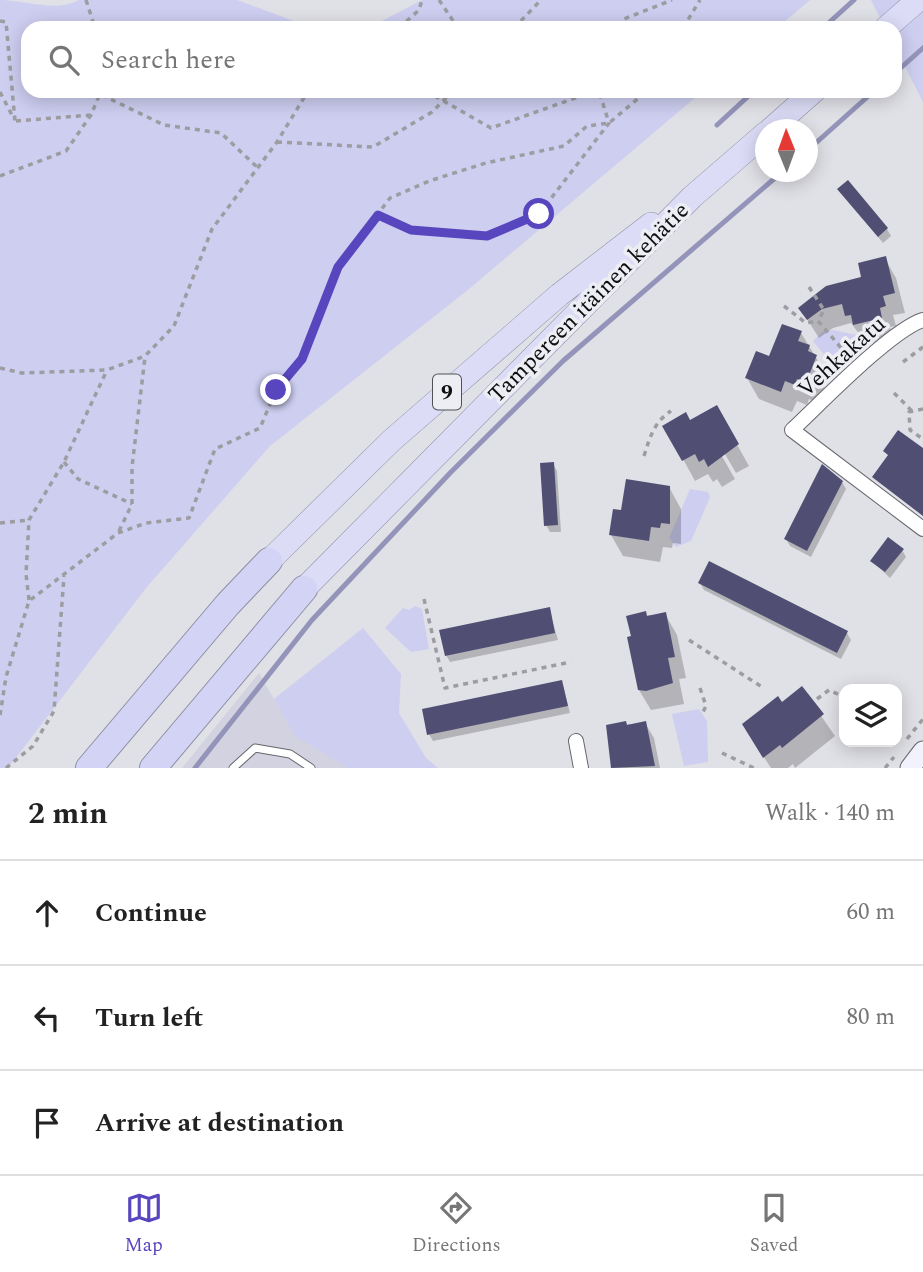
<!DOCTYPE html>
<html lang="en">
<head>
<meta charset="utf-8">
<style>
	body { margin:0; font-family:Spectral,serif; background:#f2f2f2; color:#222 }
	.controls { position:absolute; right:21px; bottom:21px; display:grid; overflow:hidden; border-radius:14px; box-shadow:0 4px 18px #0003 }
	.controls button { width:63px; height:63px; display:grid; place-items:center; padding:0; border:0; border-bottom:2px solid #e0e0e0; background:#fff; color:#222; font:35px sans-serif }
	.compass { position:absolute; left:755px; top:119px; width:63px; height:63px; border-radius:50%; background:#fff; box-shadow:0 4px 18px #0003; rotate:359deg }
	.stop { position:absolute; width:21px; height:21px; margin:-16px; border:5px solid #5846be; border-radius:50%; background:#fff }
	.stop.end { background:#5846be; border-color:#fff; box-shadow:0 2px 7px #0008 }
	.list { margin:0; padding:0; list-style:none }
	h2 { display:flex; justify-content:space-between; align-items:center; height:91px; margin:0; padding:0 28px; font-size:30px }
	h2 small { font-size:23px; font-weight:400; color:#767676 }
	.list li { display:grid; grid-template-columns:46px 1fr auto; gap:21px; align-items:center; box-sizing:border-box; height:105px; padding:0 28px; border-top:2px solid #e0e0e0 }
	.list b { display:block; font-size:26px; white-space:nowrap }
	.list em { font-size:23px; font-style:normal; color:#767676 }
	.icon { flex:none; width:38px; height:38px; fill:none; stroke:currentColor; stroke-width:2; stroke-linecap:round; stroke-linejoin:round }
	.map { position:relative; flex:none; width:923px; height:768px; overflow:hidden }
	.search { position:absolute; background:#fff; box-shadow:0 4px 18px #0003; left:21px; right:21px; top:21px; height:77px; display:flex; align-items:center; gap:18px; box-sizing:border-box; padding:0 24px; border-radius:21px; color:#767676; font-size:26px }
	.sheet { height:406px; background:#fff }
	nav { display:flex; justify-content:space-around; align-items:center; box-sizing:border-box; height:98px; border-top:2px solid #e0e0e0; background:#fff; font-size:19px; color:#767676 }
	nav a { display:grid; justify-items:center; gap:4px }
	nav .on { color:#5846be }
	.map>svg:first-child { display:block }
	.built { fill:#d2d2e0 }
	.green { fill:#cdcef0 }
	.shadow { fill:#0003 }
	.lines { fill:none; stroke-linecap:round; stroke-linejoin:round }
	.stream { stroke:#9494bb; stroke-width:5 }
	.building { fill:#504f73 }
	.service-casing { stroke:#66676d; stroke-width:9 }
	.minor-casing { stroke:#66676d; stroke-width:16 }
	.secondary-casing { stroke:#66676d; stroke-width:21 }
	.trunk-casing { stroke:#8e8fa5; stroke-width:24 }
	.motorway-casing { stroke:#8e8fa5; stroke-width:28 }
	.path { stroke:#9c9ca1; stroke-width:3.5; stroke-dasharray:5 5; stroke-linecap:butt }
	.service { stroke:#fff; stroke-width:7 }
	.minor { stroke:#fff; stroke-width:14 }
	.secondary { stroke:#f2f2fc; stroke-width:19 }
	.trunk { stroke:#dcdcf7; stroke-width:23 }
	.motorway { stroke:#d3d4f5; stroke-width:26 }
	.route { stroke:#5846be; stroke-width:9 }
	.labels { text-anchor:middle; stroke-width:7; stroke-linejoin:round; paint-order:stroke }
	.shield { fill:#ededf4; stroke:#515154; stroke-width:2 }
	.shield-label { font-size:21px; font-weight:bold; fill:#0e0e10 }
	.street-label { font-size:23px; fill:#0e0e10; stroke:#ededf4 }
</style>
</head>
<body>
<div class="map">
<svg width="923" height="768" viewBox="0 0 923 768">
	<rect width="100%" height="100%" fill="#e0e0e7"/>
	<path class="built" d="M259,673L294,734L348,768H182Z"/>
	<path class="green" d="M0,0C25,0 56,13 79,0H237L310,27L341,28L380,22L422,0H810L777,28H28V91H703L469,289L270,446L146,588L8,768H0Z
		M871,0H923V102L895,47V28H885Z
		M833,330L866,337L829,374L824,369L826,357L813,341L822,332Z
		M690,489L708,492L710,497L691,541L676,547L669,538Z
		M415,606L422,609L429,649L411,652L385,628L403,608L409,610Z
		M363,628L401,674L399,713L426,758L438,768H348L294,735L274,699Z
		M699,709L707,721L708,762L684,766L672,714Z"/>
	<path class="shadow" d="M844,196L887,229L891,236L883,243Z
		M885,259L896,278L905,313L893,315L896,326L890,327L892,337L866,343L851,323L833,328L819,338L800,308L863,278Z
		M801,333L828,377L818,403L809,399L807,405L797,401L792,412L759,399L747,378Z
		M716,407L749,466L736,473L722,449L719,451L735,479L722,487L717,479L713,482L708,474L695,481L665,426L690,422Z
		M553,464L557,471L561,532H550L546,525Z
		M842,482L846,489L811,557L790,546L786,539Z
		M669,487L681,509V544L673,543L672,548L663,547L660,562L623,556L611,535L623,512Z
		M902,550L906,557L890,578L872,561Z
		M700,583L847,633L851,640L841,659L704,590Z
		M549,609L558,640L450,662L446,655Z
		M665,614L677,635L686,678L679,679L684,704L651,710L639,690L628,617Z
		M562,682L570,713L433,741L429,734Z
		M802,688L835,736L795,768L793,764L788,768H771L756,745L782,704Z
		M645,723L654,738L660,768H613L608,726Z"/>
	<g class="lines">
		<path class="stream" d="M823,28L854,0
			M895,73L923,48
			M717,125L754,91
			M808,150L874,91
			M195,768L312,620L451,472L563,361L782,172"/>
	</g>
	<path class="building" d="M848,180L888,228L878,237L837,189Z
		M886,256L895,293L883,296L886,306L880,308L882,318L853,325L851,315L845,316L842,304L822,309L807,320L798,308L826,286L861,277L858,263Z
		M782,324L802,331L798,341L810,345L808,351L817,355L806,383L797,379L795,385L785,381L781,392L745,378L756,351L769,356Z
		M717,405L739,444L708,467L704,459L699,462L695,454L682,461L662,426L686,412L690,420Z
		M898,430L923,448V516L872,477L888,455L883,451Z
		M554,462L558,525L544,526L540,463Z
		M822,464L843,481L807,551L784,539Z
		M626,479L670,486V524L661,523L660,528L651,527L649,541L609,535L613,509L621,510Z
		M888,537L904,549L885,572L870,561Z
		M709,561L848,631L837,653L698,583Z
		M550,607L555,633L445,656L439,630Z
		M646,611L647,616L666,612L675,657L668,658L673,683L646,691L638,690L627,637L631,636L626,616Z
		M562,680L568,706L427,735L422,709Z
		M802,686L824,714L782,748L780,745L763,758L742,724L778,696L782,702Z
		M626,721L627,725L646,721L655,766L611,768L606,725Z"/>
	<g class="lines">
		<g class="service-casing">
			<path id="service" d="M233,768L255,748L290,754L311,768"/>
		</g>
		<g class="minor-casing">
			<path id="minor" d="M923,320C891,330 820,404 792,430L923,529
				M576,741L581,768"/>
		</g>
		<g class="secondary-casing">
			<path id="secondary" d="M910,768L923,751"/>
		</g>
		<g class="trunk-casing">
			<path id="trunk" d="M886,28L918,0
				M770,130L814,91
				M269,561L392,440L559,295L651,224
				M304,589L692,197L766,133"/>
		</g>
		<g class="motorway-casing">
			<path id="motorway" d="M89,768L228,604L269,561
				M153,768L304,589"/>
		</g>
		<path class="path" d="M86,0L95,28
			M439,0L458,28
			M0,21L6,22L15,121
			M399,28L419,10L422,0
			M514,28L541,0
			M621,28L624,19L672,0
			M683,28L700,0
			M426,91L491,128L595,91
			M0,92L14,119
			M102,95L164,125L221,133L257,167
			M16,121L91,115
			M277,142L373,147L432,112L453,91
			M0,176L66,151L91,115L101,91
			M378,214L411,230L487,236L539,214L609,123L599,91
			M809,287L824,310L818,321
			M784,306L806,323L818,321L849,357
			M903,362L923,347
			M0,368L22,373L107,370L145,356L174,326L212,229L277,142L308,91
			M894,393L912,411
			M923,409L909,412L910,430L923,439
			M644,456C650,437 654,422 671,411
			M64,462L78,479L132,504
			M0,523L29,520
			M119,531L132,504V467L145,357
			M424,599L445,688L571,662
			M29,600L26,574L29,520L64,462L107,370
			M689,640L762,687
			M700,688L706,706L702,714
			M817,699L829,690L844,697
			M0,715L6,677L29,601L118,533L146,523L189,518L215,449L260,428L276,390L302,359L338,267L390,198L429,181L486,163L564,146L587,126L609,123L647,91
			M907,739L923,719
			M722,753L754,768
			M6,768L33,746L54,711L64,576
			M885,768L894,757"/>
		<use href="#service" class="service"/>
		<use href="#minor" class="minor"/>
		<use href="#secondary" class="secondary"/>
		<use href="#trunk" class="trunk"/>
		<use href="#motorway" class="motorway"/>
	</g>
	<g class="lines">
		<path class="route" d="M276,390L302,359L338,267L378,215L411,230L487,236L539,214"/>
	</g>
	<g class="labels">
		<rect class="shield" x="433" y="374.5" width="28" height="35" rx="5"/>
		<g class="shield-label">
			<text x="447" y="399">9</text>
		</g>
		<g class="street-label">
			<text transform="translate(588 302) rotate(-45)" y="8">Tampereen itäinen kehätie</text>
			<text transform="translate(841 356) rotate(-42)" y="8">Vehkakatu</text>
		</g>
	</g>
</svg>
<div class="controls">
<button><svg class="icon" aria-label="layers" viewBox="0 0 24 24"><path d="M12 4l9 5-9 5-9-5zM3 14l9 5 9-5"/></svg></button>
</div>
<svg class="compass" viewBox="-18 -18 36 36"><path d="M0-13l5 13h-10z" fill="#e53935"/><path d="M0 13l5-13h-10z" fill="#767676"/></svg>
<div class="stop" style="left:539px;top:214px"></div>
<div class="stop end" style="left:276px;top:390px"></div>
<div class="search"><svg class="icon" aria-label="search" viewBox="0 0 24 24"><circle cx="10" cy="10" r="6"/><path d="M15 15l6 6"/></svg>Search here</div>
</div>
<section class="sheet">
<h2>2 min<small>Walk · 140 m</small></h2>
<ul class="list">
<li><svg class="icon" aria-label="ahead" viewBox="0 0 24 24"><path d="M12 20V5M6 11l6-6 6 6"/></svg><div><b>Continue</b></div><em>60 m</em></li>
<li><svg class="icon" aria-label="left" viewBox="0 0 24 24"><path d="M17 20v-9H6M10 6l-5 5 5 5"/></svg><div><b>Turn left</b></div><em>80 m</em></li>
<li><svg class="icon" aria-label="arrive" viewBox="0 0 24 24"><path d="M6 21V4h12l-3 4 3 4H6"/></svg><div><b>Arrive at destination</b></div></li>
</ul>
</section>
<nav>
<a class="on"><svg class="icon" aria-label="map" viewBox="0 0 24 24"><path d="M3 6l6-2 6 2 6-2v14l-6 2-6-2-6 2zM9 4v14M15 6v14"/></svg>Map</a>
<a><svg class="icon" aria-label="directions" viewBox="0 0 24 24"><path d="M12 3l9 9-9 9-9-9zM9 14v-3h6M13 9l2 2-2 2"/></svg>Directions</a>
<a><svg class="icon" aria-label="saved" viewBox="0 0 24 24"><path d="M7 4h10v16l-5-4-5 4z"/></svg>Saved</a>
</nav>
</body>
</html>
